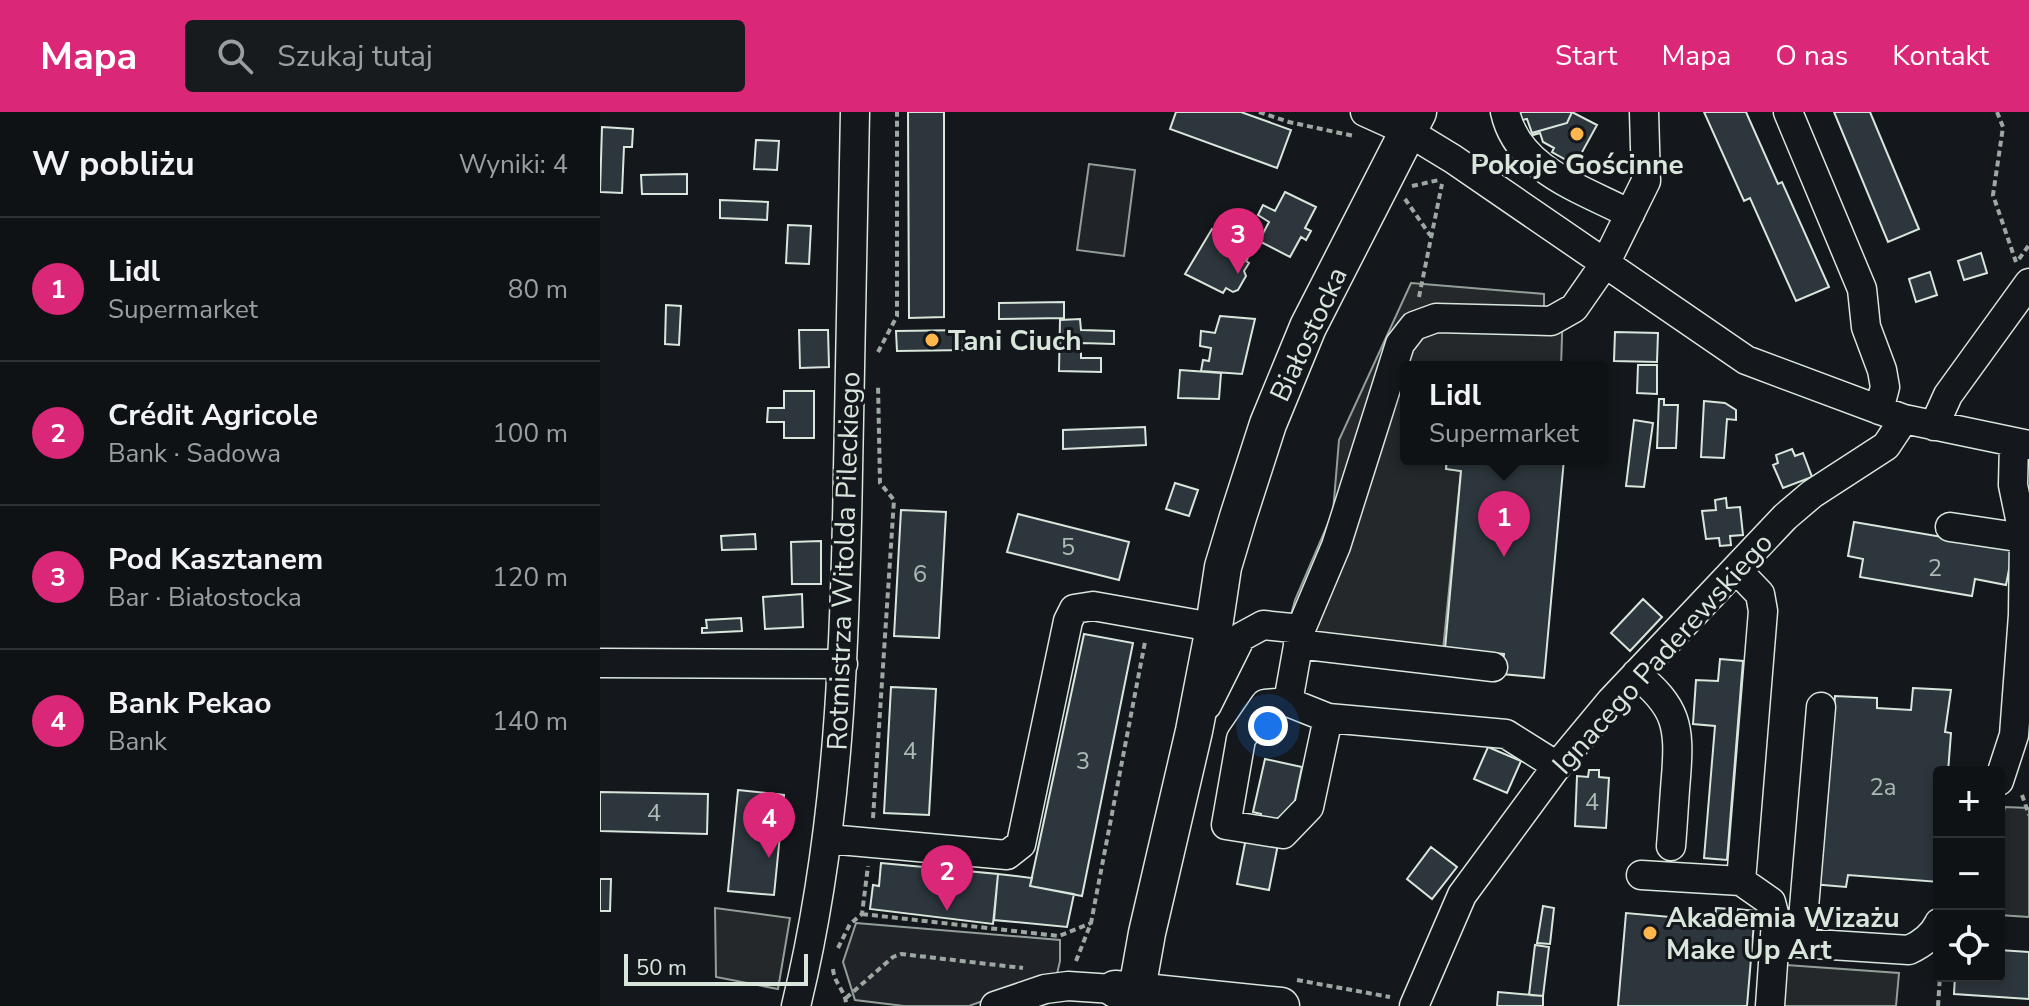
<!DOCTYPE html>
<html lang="pl">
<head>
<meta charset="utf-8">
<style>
	body { margin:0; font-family:"Nunito Sans",sans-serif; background:#181b1e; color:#f1f3f6 }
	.controls { position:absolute; right:24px; bottom:24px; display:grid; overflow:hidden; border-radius:8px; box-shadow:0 4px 12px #0003 }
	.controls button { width:72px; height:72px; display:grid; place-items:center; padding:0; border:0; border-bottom:2px solid #2f3234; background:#0f1215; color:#f1f3f6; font:40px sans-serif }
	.scale { position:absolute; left:24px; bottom:20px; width:184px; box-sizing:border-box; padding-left:8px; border:4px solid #d8e6dc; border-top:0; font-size:22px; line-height:28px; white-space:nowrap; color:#d8e6dc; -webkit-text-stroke:6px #14181c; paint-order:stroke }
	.you { position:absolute; left:668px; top:614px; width:28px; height:28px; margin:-20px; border:6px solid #fff; border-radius:50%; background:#1a73e8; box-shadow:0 0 0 12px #1a73e833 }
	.badge { display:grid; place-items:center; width:52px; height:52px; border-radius:50%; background:#db2777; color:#fff; font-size:26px; font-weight:700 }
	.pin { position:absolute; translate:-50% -66px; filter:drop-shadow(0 2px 4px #0008) }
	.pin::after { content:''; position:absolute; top:42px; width:28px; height:24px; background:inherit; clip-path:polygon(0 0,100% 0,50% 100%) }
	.popup { position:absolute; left:800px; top:249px; width:208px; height:104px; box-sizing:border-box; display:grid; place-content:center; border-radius:8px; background:#0f1215; filter:drop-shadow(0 2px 6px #0005); font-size:26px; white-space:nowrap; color:#9b9ea0 }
	.popup b { font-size:30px; color:#f1f3f6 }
	.popup::after { content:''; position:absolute; left:50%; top:100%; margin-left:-16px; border:16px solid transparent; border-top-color:#0f1215 }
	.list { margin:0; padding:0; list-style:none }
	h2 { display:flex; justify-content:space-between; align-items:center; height:104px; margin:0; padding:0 32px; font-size:34px }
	h2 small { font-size:26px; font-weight:400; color:#9b9ea0 }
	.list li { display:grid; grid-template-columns:52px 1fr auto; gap:24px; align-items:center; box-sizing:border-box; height:144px; padding:0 32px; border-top:2px solid #2f3234 }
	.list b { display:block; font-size:30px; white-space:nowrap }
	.list p { margin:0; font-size:26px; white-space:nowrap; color:#9b9ea0 }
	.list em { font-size:26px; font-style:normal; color:#9b9ea0 }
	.icon { flex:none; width:44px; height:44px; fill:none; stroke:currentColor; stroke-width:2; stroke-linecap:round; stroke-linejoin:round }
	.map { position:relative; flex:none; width:1429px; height:894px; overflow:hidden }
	header { display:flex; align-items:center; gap:48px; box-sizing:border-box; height:112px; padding:0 40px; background:#db2777; color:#fff }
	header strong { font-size:38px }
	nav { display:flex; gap:44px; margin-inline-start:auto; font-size:28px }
	.search { width:560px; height:72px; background:#181b1e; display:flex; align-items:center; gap:20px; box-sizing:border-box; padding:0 28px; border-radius:8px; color:#9b9ea0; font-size:30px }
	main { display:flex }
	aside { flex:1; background:#0f1215 }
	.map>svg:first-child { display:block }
	.green { fill:#202428; stroke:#939e99; stroke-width:2 }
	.parking { fill:#24282b; stroke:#939e99; stroke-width:2 }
	.building { fill:#2c363c; stroke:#d8e6dc; stroke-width:2 }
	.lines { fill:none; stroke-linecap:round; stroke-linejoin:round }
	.minor-casing { stroke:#d8e6dc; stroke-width:31 }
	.major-casing { stroke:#d8e6dc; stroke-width:39 }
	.path { stroke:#9da8a2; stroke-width:4; stroke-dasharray:6 4; stroke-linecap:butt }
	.minor { stroke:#14181c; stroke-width:28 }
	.major { stroke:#14181c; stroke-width:36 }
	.poi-dot { fill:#ffb74d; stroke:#14181c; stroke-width:3 }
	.labels { text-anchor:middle; stroke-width:6; stroke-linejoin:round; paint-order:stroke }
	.number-label { font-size:24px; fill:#adbab4 }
	.poi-label { font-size:28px; font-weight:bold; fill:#d8e6dc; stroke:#14181c; text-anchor:start }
	.street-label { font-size:28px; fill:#d8e6dc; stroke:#14181c }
</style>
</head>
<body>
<header>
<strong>Mapa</strong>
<div class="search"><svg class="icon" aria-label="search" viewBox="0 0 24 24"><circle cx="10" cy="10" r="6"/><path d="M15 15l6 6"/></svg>Szukaj tutaj</div>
<nav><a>Start</a><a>Mapa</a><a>O nas</a><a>Kontakt</a></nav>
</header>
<main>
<aside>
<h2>W pobliżu<small>Wyniki: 4</small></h2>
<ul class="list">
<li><span class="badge">1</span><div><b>Lidl</b><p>Supermarket</p></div><em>80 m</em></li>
<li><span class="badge">2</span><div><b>Crédit Agricole</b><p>Bank · Sadowa</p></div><em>100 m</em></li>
<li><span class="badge">3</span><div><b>Pod Kasztanem</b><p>Bar · Białostocka</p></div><em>120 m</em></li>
<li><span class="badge">4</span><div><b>Bank Pekao</b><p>Bank</p></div><em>140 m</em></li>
</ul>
</aside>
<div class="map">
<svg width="1429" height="894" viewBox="0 0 1429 894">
	<rect width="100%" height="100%" fill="#14181c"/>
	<path class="green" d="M489,52L535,58L524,144L477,138Z
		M256,811L460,828V849L457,862L369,894H304L255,888L243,850Z"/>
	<path class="parking" d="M811,171L944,182V198L963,194L961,255H806V347H847L846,357L861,359L843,538L686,521L695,488L733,400L739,328Z
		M1405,695L1429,696V805L1399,803V722Z
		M115,796L190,806L178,877L116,865Z
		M1186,853L1299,861L1296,894H1183Z"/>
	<path class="building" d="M308,0H344V205L309,206Z
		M576,0H641L691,18L677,56L570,17Z
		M920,0H972L967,11L932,21L927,7L922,8Z
		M972,0L997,13L975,53L952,40L954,36L943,30L940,21L933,23L932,21L967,11Z
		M1104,0H1146L1178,72L1182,70L1229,175L1196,189L1150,86L1144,89Z
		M1234,0H1270L1319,117L1288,130Z
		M2,15L33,17L32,35H24L22,81L0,80Z
		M156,28L179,29L177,58L154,57Z
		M87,62V82H42L41,63Z
		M685,80L716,95L705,116L711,119L706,128L701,125L690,145L659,129L669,110L658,103L663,93L675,99Z
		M120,88L168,90L167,108L120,106Z
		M188,113L211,114L209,152L186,151Z
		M612,117L652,138L646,149L649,151L644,159L646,164L638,178L633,180L626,176L623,181L585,162Z
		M1381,141L1387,161L1364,168L1358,149Z
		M1330,160L1337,183L1316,190L1309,167Z
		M464,190V206L399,207V191Z
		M66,193L81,194L79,233L65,232Z
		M620,204L655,207L642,262L601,259L603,248L609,249L611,236L600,234L601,219L615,221Z
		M480,207L481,218L514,219V232L481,231V246H501V260L459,259L460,208Z
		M199,218H228L229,255L200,256Z
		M367,218L368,238L297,239L296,219Z
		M1015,220L1058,221L1057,250L1014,249Z
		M1038,253H1057V282L1037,281Z
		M580,258L621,261L619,287L578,286Z
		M184,279H214V326H184V310H167L168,296H184Z
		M1059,287H1064V293H1078L1076,336H1057Z
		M1104,289L1125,291L1136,298V308L1127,307L1124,346L1101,345Z
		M1034,308L1053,311L1044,375L1026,374Z
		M545,315L546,333L463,337V318Z
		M1192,337L1195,344L1203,341L1212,365L1183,376L1173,353L1178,351L1176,343Z
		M847,347H964L944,566L902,562L904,542L845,537L861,359L846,357Z
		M575,371L598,378L589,404L566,397Z
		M1126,386L1127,396L1140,395L1143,423L1130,424L1131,433L1120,434L1119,426L1106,427L1102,399L1116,398L1115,388Z
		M301,398L346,400L339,526L294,524Z
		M418,402L529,430L519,468L407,440Z
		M1254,410L1413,437L1406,473L1375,467L1372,484L1260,465L1263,447L1248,444Z
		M155,422L156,437L122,438L121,424Z
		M221,429V472H192L191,430Z
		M202,482L203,515L165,517L163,485Z
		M1043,487L1062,505L1030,539L1011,521Z
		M141,506L142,519L102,521V516H107L106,508Z
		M484,522L533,531L482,784L430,774Z
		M1120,547L1143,549L1127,748L1104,746L1115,614L1093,612L1096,568L1118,569Z
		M291,575L336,577L329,703L284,701Z
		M1313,576L1351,578L1345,620L1351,621L1348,660H1339V770L1248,763L1246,775L1212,772L1219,690H1227L1235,584L1277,586V596L1311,598Z
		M888,635L921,649L907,681L874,667Z
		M665,647L702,655L691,708L655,728L661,702L653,700Z
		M989,658H999V665L1009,666L1006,716L975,714L977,664L988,665Z
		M138,678L184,683L174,783L128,779Z
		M0,680L108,682L107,722L0,719Z
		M646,726L678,732L669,778L637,772Z
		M831,735L857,755L832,787L807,767Z
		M281,751L398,762L393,812L270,797L273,773L279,774Z
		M398,762L432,766L430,774L474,782L467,815L394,808Z
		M0,767H11L10,799H0Z
		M943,794L954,796L950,832L937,831Z
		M1116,796L1131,797L1130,810H1137L1138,797L1155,799L1147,894H1018L1026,801L1115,809Z
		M935,833L949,835L943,884L929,883Z
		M1399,838L1429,840V887L1354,882L1355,864H1399Z
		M898,880L943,884V894H897Z"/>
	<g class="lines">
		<g class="minor-casing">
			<path id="minor" d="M765,0L807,19L853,47L1146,248L1304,307L1429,333
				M905,0C918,58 982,77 1030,102
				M1188,0L1262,177L1266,215L1282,258L1285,275L1279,298
				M1334,314L1348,283L1429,171
				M1350,415L1424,426
				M1137,458L1160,482L1163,499L1141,769L1171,790L1176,809L1170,894
				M698,532L893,555
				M0,551L243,552
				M1036,562C1077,595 1080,614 1076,665C1074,688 1073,711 1071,734
				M688,590L665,592L641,627L626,713L683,722L709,695L728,606
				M607,593L641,525L663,513L701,517
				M957,654L906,622L728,606L688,590L701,517L736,434L800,232L814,214L836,206L951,209L974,196L1006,150L1046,69L1044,0
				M1399,669L1414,623L1423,503L1424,426L1413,373L1414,330
				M228,727L407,743L421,732L468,509L474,497L493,494L595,512
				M1041,763L1141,769
				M1184,830L1309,838C1322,832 1333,824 1339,811
				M1201,831L1221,595
				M196,894C239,718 245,538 248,358C250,239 253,119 255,0
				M395,894L445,877L468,874L513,877
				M814,894L862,783L957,654L1011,589L1185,405L1212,382L1286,334L1304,307"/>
		</g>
		<g class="major-casing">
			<path id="major" d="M515,877L681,894
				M534,894L547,821L594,619L613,521L623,455L638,405L668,312L708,215L818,0"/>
		</g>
		<path class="path" d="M659,0L689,10L754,24
			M1397,0L1403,15L1393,83L1416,150
			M812,74L839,68
			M805,87L830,123
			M1419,147L1429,133
			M819,185L842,72
			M278,240L297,204V0
			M1422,683L1429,703
			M273,706L294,388L280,371L278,272
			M262,802L459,824L491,811
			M238,836L250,812L262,802L268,754
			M476,849L491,811L545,530
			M233,857C234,872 247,880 246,894
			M697,868L790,885
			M246,886L293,845L301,842L423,856
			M1338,894L1340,864"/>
		<use href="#minor" class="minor"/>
		<use href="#major" class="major"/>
	</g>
	<g class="poi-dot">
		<circle cx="977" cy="22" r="8"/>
		<circle cx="332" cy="228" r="8"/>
		<circle cx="1050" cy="821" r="8"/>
	</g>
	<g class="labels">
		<g class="number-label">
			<text x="468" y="443">5</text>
			<text x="1335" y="464">2</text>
			<text x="320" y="470">6</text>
			<text x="310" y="647">4</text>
			<text x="483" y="657">3</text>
			<text x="1283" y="683">2a</text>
			<text x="992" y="698">4</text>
			<text x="54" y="709">4</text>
		</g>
		<g class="poi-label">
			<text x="977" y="62" text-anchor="middle">Pokoje Gościnne</text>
			<text x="348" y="238">Tani Ciuch</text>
			<text x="1066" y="815">Akademia Wizażu<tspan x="1066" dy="32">Make Up Art</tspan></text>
		</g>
		<g class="street-label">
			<text transform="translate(708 222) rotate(-65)" y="10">Białostocka</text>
			<text transform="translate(243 449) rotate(-88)" y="10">Rotmistrza Witolda Pileckiego</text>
			<text transform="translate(1062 541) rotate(-48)" y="10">Ignacego Paderewskiego</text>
		</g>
	</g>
</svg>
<div class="controls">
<button>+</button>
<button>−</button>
<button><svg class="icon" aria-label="locate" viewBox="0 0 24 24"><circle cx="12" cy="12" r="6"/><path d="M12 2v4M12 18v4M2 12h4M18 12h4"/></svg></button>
</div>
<div class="scale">50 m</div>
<div class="you"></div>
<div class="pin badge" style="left:904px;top:445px">1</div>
<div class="popup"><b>Lidl</b>Supermarket</div>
<div class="pin badge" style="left:347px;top:799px">2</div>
<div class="pin badge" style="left:638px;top:162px">3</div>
<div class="pin badge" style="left:169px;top:746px">4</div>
</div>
</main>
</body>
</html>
